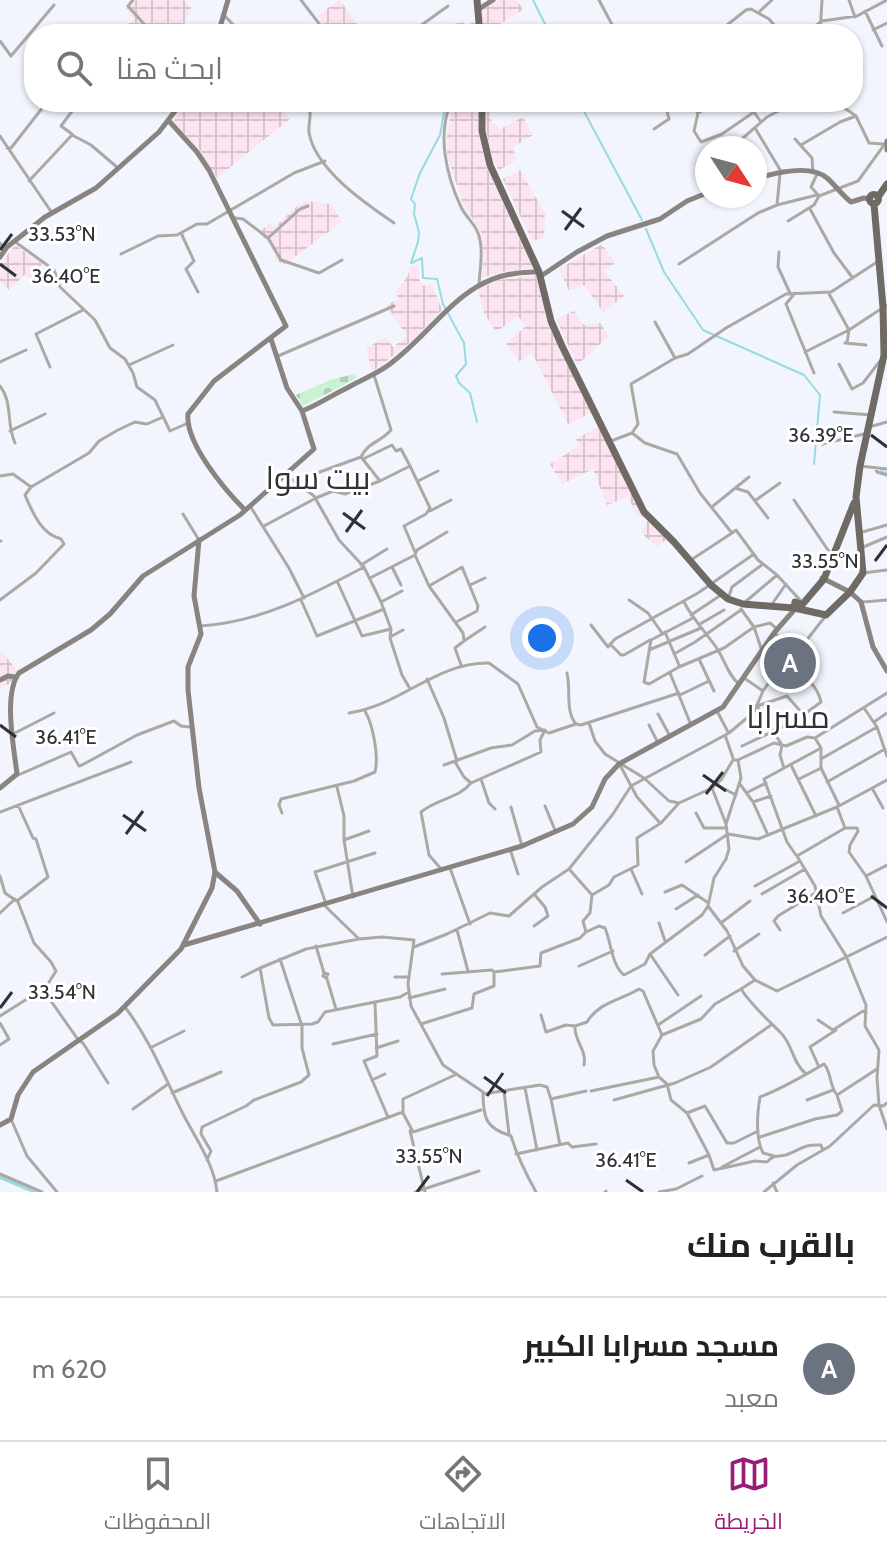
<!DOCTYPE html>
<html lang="ar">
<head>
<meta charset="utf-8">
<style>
	body { margin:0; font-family:Cabin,Cairo,sans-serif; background:#f2f2f2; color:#222; direction:rtl }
	.compass { position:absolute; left:695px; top:136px; width:72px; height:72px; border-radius:50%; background:#fff; box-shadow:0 2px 6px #0004; rotate:126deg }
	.you { position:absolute; left:542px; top:638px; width:28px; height:28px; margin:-20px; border:6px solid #fff; border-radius:50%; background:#1a73e8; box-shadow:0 0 0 12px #1a73e833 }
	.badge { display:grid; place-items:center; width:52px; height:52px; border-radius:50%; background:#981d76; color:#fff; font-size:26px; font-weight:700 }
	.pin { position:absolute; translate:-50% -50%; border:4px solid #fff; box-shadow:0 2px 8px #0006 }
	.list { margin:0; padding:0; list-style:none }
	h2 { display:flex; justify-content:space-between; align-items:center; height:104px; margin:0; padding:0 32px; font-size:34px }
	h2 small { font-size:26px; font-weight:400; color:#767676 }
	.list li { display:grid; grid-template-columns:52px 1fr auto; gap:24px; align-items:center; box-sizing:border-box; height:144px; padding:0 32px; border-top:2px solid #e0e0e0 }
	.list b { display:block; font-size:30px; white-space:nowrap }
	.list p { margin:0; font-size:26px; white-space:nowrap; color:#767676 }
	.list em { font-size:26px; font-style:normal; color:#767676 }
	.icon { flex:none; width:44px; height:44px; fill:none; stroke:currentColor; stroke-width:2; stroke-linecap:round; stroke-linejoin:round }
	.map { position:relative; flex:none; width:887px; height:1192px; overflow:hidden; direction:ltr }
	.search { position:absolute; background:#fff; box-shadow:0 2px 6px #0004; left:24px; right:24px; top:24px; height:88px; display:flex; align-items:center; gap:20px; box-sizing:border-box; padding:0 28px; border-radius:32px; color:#767676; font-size:30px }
	.sheet { height:248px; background:#fff }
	nav { display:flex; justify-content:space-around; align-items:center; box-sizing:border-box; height:112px; border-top:2px solid #e0e0e0; background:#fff; font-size:22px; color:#767676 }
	nav a { display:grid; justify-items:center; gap:4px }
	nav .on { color:#981d76 }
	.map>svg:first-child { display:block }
	.industrial { fill:url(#industrial-grid) }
	.cemetery { fill:url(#cemetery-stones) }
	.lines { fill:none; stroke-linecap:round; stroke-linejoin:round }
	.stream { stroke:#97dadf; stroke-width:2 }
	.canal { stroke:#97dadf; stroke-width:4 }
	.street { stroke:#aca9a5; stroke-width:3 }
	.secondary { stroke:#89847f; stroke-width:5 }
	.primary { stroke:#706a64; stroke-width:7 }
	.ticks { fill:none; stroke:#2f3135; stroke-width:3 }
	.labels { text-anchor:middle; stroke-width:6; stroke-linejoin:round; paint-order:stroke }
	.quarter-label { font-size:32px; fill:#2f3135; stroke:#fff }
	.ticks-label { font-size:20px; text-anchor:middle; fill:#2f3135; stroke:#fff; stroke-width:6; stroke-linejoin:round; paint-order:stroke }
</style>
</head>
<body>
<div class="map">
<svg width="887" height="1192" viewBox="0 0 887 1192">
	<defs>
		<pattern id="industrial-grid" width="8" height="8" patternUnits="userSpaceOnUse" patternTransform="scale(2)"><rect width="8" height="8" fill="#fce4f0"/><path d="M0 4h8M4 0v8" fill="none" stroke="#d8c4ce"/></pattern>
		<pattern id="cemetery-stones" width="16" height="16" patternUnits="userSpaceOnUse" patternTransform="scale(2)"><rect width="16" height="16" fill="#caf1d2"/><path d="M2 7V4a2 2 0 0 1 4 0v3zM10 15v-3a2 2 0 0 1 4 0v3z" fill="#aecfb5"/></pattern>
	</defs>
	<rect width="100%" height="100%" fill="#f2f5fe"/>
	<path class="industrial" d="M136,0H184L191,8L183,28L177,34H117L134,19L126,9Z
		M339,0H340L364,34H330L317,16Z
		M498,0H517L523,10L500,24L504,34H483L482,10Z
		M463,20L465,25L476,22V34H454L449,27Z
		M187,102H294L283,111L290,119L217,178L200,150L173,122Z
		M454,102H478V131L486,166L533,268L497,273L482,278L484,256L481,232L464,206L447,156V130Z
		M486,102H494L497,106L490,114L492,123L500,129L523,117L533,135L513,147L516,160L499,170L493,161L486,129Z
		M520,170L545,213L544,238L532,241L503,179Z
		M307,201L331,204L342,222L285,264L276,261L271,245L259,233L269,223L275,227L298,205Z
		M602,244L615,263L604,271L624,296L603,312L584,285L569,291L559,269Z
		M15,245L42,264L31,279L24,275L9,290L0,281V264Z
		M419,265V279L424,286L432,283L442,310L412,341L372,372L366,348L386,337L393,347L407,336L386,305L399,299L395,292L408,276L410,266Z
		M536,275L547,322L591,413L568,424L532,353L519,361L506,344L526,326L518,316L496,332L484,313L478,289L499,280Z
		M574,311L584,325L600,323L609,336L577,365L556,319Z
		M598,427L640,510L668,538L657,547L641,533L648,520L637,515L628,497L607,505L593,469L562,484L550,464L579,446L576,439Z
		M0,650L17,670L11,683L0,688Z"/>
	<path class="cemetery" d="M354,374L357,378L303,406L296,395L330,380Z"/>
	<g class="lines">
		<path class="stream" d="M533,0L550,34
			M476,25V34
			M446,102L440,135L420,173L411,199L415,204L414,214L419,232L418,242L411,263L422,258L423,278L437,279L443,304L464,343L466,364L456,376L459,383L470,393L477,422
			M579,102L642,220
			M646,229L664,272L703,330L804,375L820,395L814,464
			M881,471L887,473"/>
		<path class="canal" d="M0,1177L36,1192"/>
		<path class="street" d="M133,0L128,6L144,24L145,34
			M301,0L327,34
			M599,0L617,34
			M849,0L855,17
			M760,11L772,0
			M865,11L882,46
			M223,14L242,34
			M722,29L746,10L751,9L769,19L782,34
			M873,30L887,23
			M409,34L448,6
			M804,34L822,21L857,16L887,0
			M820,34L822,0
			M0,41L11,56L54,5
			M308,102C313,114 308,121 309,133C316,170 365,203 394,223
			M381,102L385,105L389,102
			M451,102C437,135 446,175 461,207C465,216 475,224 478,233C484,249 480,268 479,284
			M682,102L692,106L698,113L694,131L701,142L722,134L754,112L761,122
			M743,102L754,112
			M836,102L856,116L869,143L883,144
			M698,113L718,102
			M755,128L782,173
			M654,129L669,119L666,107L679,102
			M72,134L61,126L79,102
			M0,136L52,213
			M743,138L767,117L796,102
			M795,139L812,158L813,173
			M801,145L840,122L856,116
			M7,148H11L47,102
			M817,174L811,187L819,196L858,181L887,141
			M29,181L72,135L91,145L118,168
			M777,205L780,174
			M810,209L834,253L852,277
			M235,218L243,219L268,238L281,260L319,273L342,260
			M788,221L814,205L819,196
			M181,233L194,261L186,269L198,292
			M268,238L300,209L308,206
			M14,241L54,270L60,287L95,320L110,348L125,359L133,373L137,387L155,400L170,431L188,423
			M0,243L5,250
			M779,252L778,267L790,293
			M121,254L158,236L177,235L197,224H207L294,173L325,161
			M679,264L758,213L777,205L817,195
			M828,292L849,330L847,343
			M795,293L786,304L814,373
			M655,322L675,358
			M845,343L866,345
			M805,352L849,330L887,305
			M278,356L394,306
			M0,362L26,350
			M839,364L852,389L863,383L880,361
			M129,365L173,345
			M50,367L36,334L83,310
			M0,386C13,403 6,423 15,443
			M834,412L871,415
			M869,427L887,422
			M10,431L45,414
			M632,433L645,443L677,454L700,493L732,533L691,560
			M611,441L632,433L638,424L631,384L675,358L688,354L726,328L786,294L831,292L877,262
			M822,444L864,434
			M361,457C368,442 381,442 391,430L374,375
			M363,459L392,445L396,451L401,449L410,466
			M860,466L887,469
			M875,468L877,472L887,475
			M286,475L314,496L339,540L364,567L381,602L391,629L390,638L402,675L409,687
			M0,476L13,474L31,487L89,453L99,441L118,430L135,422L147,424L163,417
			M418,481L438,471
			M300,484L317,473L361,457L380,481L410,466L430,508L426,514L404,526L415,552
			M735,488L748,492L768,518
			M756,500L780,483
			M794,500L830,553
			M250,506L289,568L304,598
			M713,506L749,477
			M430,511L451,500
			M183,514L199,540
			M264,526L316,498L333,491L345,494L380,481
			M447,532L417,550L415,555L429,586L463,633L464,641L455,648L461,665
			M732,533L736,530L758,560L777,575L800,600
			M859,533L887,525
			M0,541H1
			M861,548L887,537
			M361,565L387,549
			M392,567L401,585
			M863,573L887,570
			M370,578L415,555
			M337,581L362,636L391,629
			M470,585L485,578
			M429,586L462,567L478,606L477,611L458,621
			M729,596L732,587L763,564
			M0,600L36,573L64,544L61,539C41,534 33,513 25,495L31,487
			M301,600L317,636L384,609
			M629,600L648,613L662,633
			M381,602L402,591
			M684,602C693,620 707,633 718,650C725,662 729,676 739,684
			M863,602L887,600
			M744,603L777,575
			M770,607L786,584
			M741,609L754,627L761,648
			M691,615L721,595
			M693,618L651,640L644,682L649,684L679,667L724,648L754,627L770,623L777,629
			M700,624L724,610
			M591,625L608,647L615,639L698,593L754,554
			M201,626C261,622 311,595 364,567
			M665,632L679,665
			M774,633L797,650
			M390,637L403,630
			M464,641L485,627
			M610,644L621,655H624L650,640
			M764,649L783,663
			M649,650L701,628
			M674,654L695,642L741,610
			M699,659L714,691
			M567,673C571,690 565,711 576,724L581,725L679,693
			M670,673L691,725
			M744,678L763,691
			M427,679L444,718L457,761
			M680,695L709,681
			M864,708L877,727L887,756
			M717,711L728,732
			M349,713C400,706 436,662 489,663L518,684L537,727L549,733L576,724
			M658,714L670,736
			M874,722L887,713
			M589,723L595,741L605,754L644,778L669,801L679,803L712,788L721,780L733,760H738L774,743L786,746L807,737L815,738L887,693
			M649,725L658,743
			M13,734L54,713
			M725,735L733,758
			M815,738L821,748V768L839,805
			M742,746L795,721L821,702C818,685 802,674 788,664
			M821,759L877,727
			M738,760L741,778L726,824L729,849L726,859L714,878L708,906L727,931L743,966L755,980L741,989C752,1006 767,1019 781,1033C793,1045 792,1062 805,1073
			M455,762L464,777L471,783
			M791,765L816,816
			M621,767L637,797L660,823
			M784,768L780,755L782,745L757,706L787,696L802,713
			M16,776L71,752L79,766L82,765L137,735L174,721L181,726L190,727
			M481,779L489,803L495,809
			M799,779L821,768
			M827,782L885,749
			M715,784L736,795
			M740,784L753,802L768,835
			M337,787L344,816V840L353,897
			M712,788L726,824
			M872,788L883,808
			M748,792L766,783
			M753,802L771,796
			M545,806L555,830
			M511,807L522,846
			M837,807L845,828H857L858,831L850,845L849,852L866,876L887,922
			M0,812L131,762
			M282,813L279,805L281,799L354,781L375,772C379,756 373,725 365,711
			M696,813L704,828H726
			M845,828L797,856L815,886L821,916L846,956L866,1005L865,1026L879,1050L877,1078L879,1105L887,1129
			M344,840L369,831
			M510,849L518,874
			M796,855L787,842L764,779L821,748
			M686,862L728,834L758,839L768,835L837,807L887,780
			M450,868L470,924
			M569,869L592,895
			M631,869L642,894
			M442,870L429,855L421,812C438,798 458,799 471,783L541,752L540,740L545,730L535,731L512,745L491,748L444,765
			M0,876L5,893L18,902L34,943L51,962L56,971L46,987V994L79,1041L83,1043L108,1083
			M866,876L887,865
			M755,886L800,861
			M665,892L682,885L707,902
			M534,894L545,907L548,916L534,926
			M762,894L805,869
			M17,901L48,877L36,839L33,838L18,805
			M326,904L315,872L375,853
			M324,905L359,939L382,937L414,940L408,984L411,1006L443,1065L483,1092C483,1119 486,1128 511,1136C517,1156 526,1174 536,1192
			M676,909L698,895
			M0,913L15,899
			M843,913L873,897
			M659,923L665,941
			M721,923L750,901
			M457,930L468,971
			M780,930L774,921L778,916L817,892
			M586,932L583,921L590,913L592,895L609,885L614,877L638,865L637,838L661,823L679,803
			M359,939L306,949L260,968L269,1018L273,1025L312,1024L318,1022L325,1012L400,997L407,993
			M316,946L324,973L328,974L326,978L323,976L324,973
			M414,947L447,934L490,913L509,916L542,887L569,869L613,814L631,786L729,733L754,712L763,691L783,663L788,664L824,618
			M734,951L759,934
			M650,954L678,995
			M705,955L730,936
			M579,966L613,951
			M442,974L492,970L494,972
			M242,977L260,968
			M395,977H408
			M327,979L336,1009
			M755,980L777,991L887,937
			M409,998L445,989
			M375,1003L377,1056L364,1061L388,1117
			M125,1007C150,1040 164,1076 182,1112C195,1138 214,1163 217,1192
			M541,1015L546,1032L566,1025L575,1026L587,1022C599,1002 621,1000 639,989L643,991L662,1035L653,1051L654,1065L659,1077L667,1084L671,1100L687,1113L709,1155L689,1163
			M0,1016L46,987
			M818,1020L833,1030L863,1011L866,1013
			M0,1023L9,1039L0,1045
			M421,1024L472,1008L474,994L494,986V972L540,966L541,953L580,938L586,932L599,926L605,928C611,942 612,966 624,975L645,964L650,954L702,915L708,906
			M658,1025L701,996
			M575,1026C574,1041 587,1050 584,1065
			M662,1035L701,1019L715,1004L741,989
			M333,1044L377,1034
			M152,1047L184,1031
			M376,1048L398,1041
			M819,1067L810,1047L836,1030
			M372,1080L385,1074
			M525,1088L537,1150
			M504,1091L509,1134
			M591,1091L659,1077
			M172,1093L221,1072
			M483,1094L540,1085L547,1087L551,1099L586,1091
			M551,1099L560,1145
			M614,1100L675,1083L711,1067L771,1025
			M807,1100L833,1090
			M133,1109L168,1084
			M403,1113V1099L457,1074
			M687,1113L705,1106L727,1143H734L758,1131
			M11,1119L27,1156L57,1192
			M410,1131L425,1192
			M760,1137L815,1119L837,1115L842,1111L837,1095L877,1069
			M516,1154L568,1143L572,1147L596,1144
			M709,1155L714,1170
			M774,1156L763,1153C755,1137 757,1115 760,1097C784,1088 803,1076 824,1064C832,1073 829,1086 837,1095
			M207,1160L211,1151L201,1134L202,1127L246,1106L254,1100L301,1082L309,1075L302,1048V1026L280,959
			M722,1167L760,1147
			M714,1170L755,1161L767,1162C775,1154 777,1157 786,1155C801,1150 802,1144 821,1145L822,1148
			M0,1174L42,1192
			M216,1181L400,1113H403L413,1132L481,1110
			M773,1183L777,1192
			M415,1192L479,1171
			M605,1192L606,1191
			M659,1192L676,1189L702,1176
			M764,1192L797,1165L830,1146L874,1105L883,1106L887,1103"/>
		<path class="secondary" d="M479,9L493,0
			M218,34L228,0
			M169,121L197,152L209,170L286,326L214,381L188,414C185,443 225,490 245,510
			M887,141V150
			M755,179C774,173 810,164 827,178C835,185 842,195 851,202L864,198L870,199
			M0,257L7,247L45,217L96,188L159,132L182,102
			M541,276L577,252L607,236L660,219L687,201L707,193
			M302,411C318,405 332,395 347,388C361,380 377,374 390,364C442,325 464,269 539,272
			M822,578L850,592L861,602L873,647L887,671
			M0,680L8,676L15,677
			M0,788L17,774C14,748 3,694 19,673L91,630L110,614L143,576L240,515L314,449L302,411L287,388L271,339
			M216,873L237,891L260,924
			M184,945L522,846L573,824L592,807L605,779L619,764L723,707L774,633L795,609
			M0,1125L11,1119L18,1095L33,1072L118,1013L181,949L212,888L215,872L199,788L188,690V667L201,634L194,596L199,540"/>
		<path class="primary" d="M477,0L480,34
			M482,102V131L490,165L539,272L551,321L562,346L644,512L674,542L711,585L728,599L743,604L794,608
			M869.5 199a4.5 4.5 0 1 1 9 0a4.5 4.5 0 1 1-9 0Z
			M878,197L887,184
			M795,602L800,604L799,609L794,608Z
			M801,606L824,579L854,503
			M799,609L826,615L850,592L863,573L856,497L860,466L884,355L883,307L874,204"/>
	</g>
	<path class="ticks" d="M562,211L584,227M565,230L581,208M0,250L12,234M0,264L16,276M871,435L887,447M343,513L365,529M346,532L362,510M875,561L887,545M0,725L16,737M703,775L726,791M706,794L723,772M123,815L146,831M126,834L143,811M871,896L887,908M0,1008L12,992M484,1077L506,1093M487,1096L503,1073M626,1180L643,1192M417,1192L429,1176"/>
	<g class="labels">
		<g class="quarter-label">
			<text x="318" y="489">بيت سوا</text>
			<text x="788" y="728">مسرابا</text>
		</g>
	</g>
	<g class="ticks-label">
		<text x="62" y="241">33.53°N</text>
		<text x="66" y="283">36.40°E</text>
		<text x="821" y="442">36.39°E</text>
		<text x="825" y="568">33.55°N</text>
		<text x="66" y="744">36.41°E</text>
		<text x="821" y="903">36.40°E</text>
		<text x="62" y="999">33.54°N</text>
		<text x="429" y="1163">33.55°N</text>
		<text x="626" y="1167">36.41°E</text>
	</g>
</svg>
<svg class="compass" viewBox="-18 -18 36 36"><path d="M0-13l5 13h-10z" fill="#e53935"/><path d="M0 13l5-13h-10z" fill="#767676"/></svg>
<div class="you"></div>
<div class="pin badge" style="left:790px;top:663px;background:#6b7280">A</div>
<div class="search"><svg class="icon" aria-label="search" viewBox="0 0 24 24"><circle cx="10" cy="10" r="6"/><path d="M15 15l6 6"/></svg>ابحث هنا</div>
</div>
<section class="sheet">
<h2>بالقرب منك<small></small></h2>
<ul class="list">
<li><span class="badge" style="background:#6b7280">A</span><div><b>مسجد مسرابا الكبير</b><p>معبد</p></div><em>620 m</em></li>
</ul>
</section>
<nav>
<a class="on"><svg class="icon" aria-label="map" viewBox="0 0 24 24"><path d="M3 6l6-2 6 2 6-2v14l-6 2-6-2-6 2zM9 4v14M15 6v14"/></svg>الخريطة</a>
<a><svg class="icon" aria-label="directions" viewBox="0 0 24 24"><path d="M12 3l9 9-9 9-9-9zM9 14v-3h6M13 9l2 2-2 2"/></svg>الاتجاهات</a>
<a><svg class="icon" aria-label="saved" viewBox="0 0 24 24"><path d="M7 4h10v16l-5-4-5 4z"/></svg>المحفوظات</a>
</nav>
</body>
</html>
